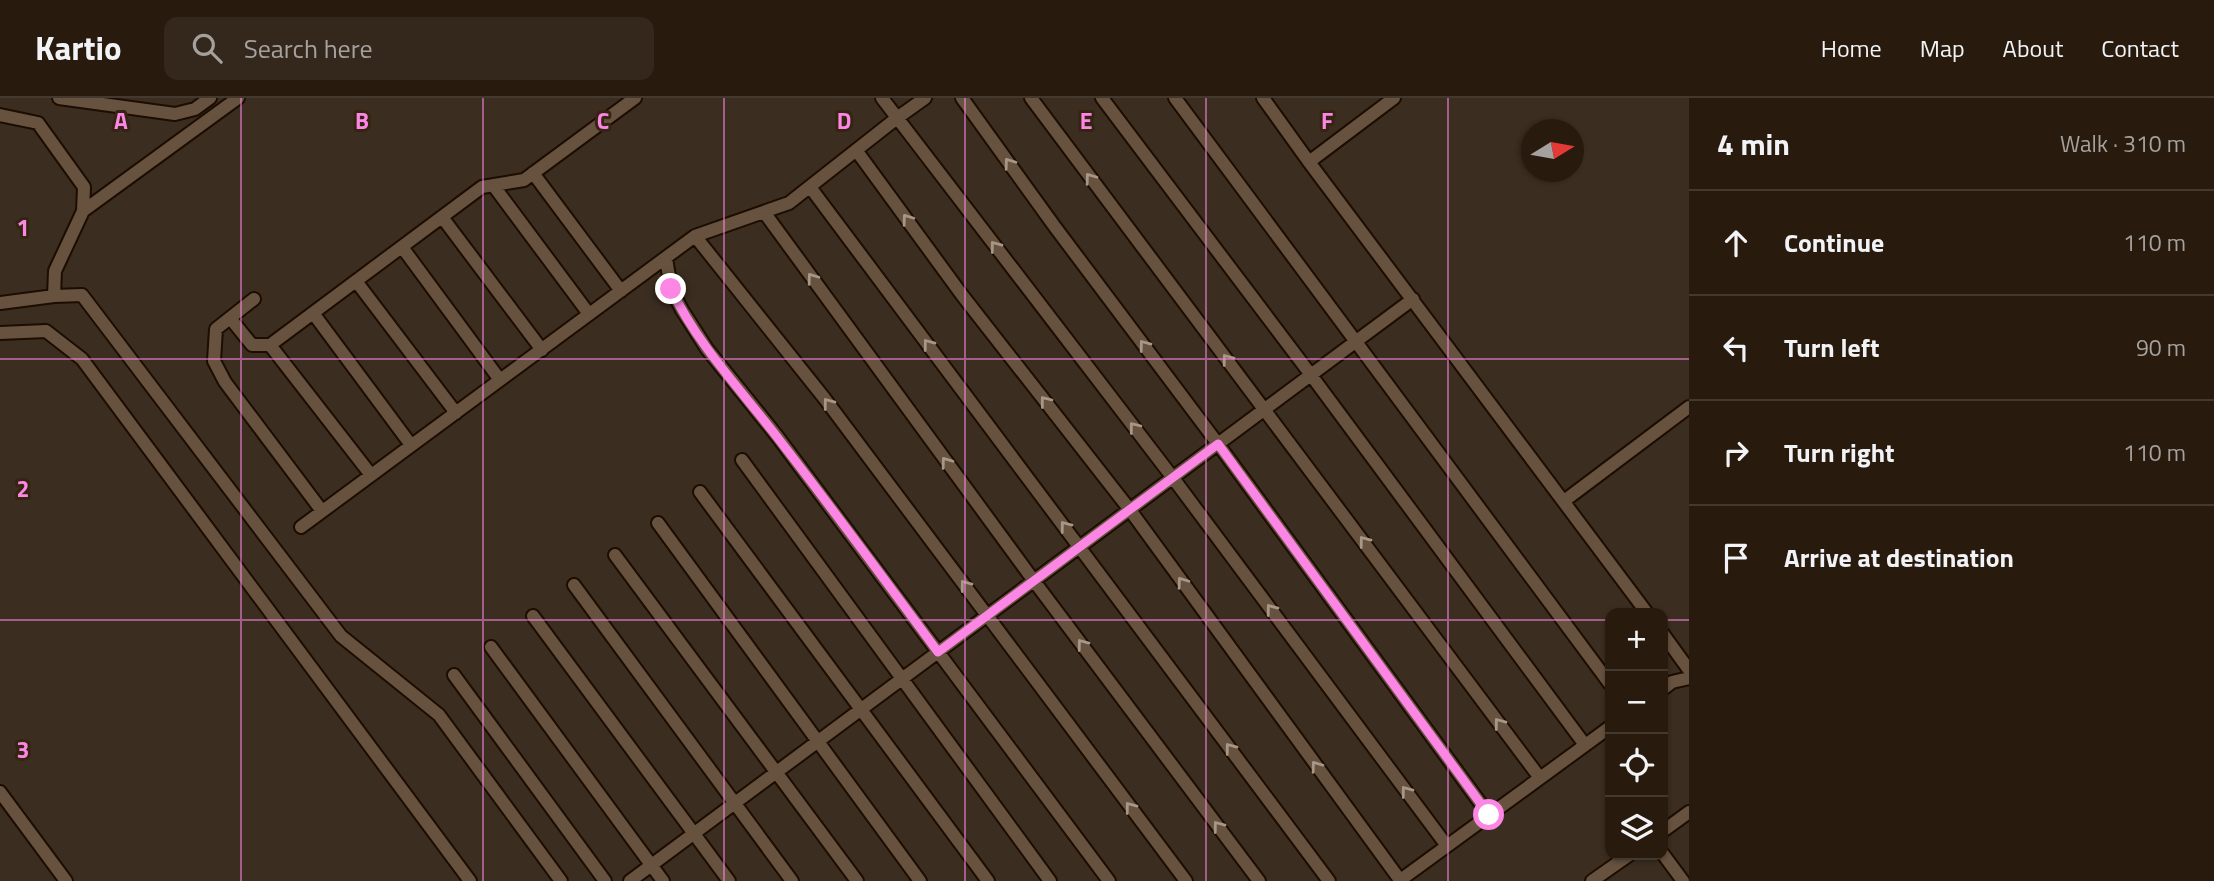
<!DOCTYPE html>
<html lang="en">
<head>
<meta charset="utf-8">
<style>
	body { margin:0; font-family:"Titillium Web",sans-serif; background:#34281c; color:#f1f3f6 }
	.controls { position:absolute; right:21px; bottom:21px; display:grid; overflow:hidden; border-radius:14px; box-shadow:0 2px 5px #0004 }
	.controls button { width:63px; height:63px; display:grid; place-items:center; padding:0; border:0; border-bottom:2px solid #44392e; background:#281b0e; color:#f1f3f6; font:35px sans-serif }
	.compass { position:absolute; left:1521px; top:21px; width:63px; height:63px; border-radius:50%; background:#281b0e; box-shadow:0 2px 5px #0004; rotate:79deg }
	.stop { position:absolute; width:21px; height:21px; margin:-16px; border:5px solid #fb86e4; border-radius:50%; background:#fff }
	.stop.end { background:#fb86e4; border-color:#fff; box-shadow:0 2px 7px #0008 }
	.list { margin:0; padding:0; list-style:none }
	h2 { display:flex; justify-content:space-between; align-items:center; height:91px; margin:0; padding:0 28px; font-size:30px }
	h2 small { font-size:23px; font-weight:400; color:#a5a19e }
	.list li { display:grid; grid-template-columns:46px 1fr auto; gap:21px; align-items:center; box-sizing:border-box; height:105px; padding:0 28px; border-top:2px solid #44392e }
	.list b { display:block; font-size:26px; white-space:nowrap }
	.list em { font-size:23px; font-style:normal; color:#a5a19e }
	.icon { flex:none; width:38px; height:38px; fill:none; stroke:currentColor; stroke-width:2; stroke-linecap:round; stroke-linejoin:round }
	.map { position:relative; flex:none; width:1689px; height:783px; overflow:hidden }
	header { display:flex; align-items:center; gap:42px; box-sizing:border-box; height:98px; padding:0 35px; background:#281b0e; border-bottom:2px solid #44392e }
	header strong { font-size:33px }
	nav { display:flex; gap:38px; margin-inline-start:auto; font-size:24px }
	.search { width:490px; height:63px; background:#34281c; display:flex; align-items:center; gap:18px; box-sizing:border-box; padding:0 24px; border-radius:14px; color:#a5a19e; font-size:26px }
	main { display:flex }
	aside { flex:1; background:#281b0e }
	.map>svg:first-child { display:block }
	.industrial { fill:#3b2d20; fill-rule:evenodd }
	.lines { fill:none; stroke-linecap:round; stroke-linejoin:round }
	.lane-casing { stroke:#1d0d00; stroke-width:16 }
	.lane { stroke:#66523f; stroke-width:12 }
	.oneway { stroke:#a79788 }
	.route { stroke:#fb86e4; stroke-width:9 }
	.grid { fill:none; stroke:#fb86e4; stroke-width:2; stroke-opacity:0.55 }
	.grid-label { font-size:23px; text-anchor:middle; font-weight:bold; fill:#fb86e4; stroke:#362412; stroke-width:6; stroke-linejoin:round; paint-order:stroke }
</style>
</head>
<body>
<header>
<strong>Kartio</strong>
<div class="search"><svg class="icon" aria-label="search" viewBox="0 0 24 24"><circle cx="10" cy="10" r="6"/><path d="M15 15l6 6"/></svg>Search here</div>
<nav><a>Home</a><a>Map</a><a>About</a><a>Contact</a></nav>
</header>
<main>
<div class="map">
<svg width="1689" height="783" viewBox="0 0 1689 783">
	<rect width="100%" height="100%" fill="#362412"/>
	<path class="industrial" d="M0,0H1689V783H0ZM1532,32H1574V74H1532ZM1610,515H1663V757H1610Z"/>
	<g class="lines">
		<g class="lane-casing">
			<path id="lane" d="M59,0L175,16L195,11L210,0
				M882,0L1173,380L1447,748
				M962,0L1055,129L1218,346L1489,717
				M1031,0L1540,680
				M1102,0L1311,277L1585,647
				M1175,0L1610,586
				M1263,0L1309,64L1647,515
				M0,17L38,25L84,89L83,113L55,173L54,198L0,205
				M856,52L962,197L1130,412L1400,782
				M1309,64L1394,0
				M533,75L621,193
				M493,87L589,216
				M810,89L1329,783
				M83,113L238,0
				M764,114L1034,483L1259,783
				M442,119L542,252
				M695,138L825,301L1186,783
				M402,149L500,282
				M666,160L671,191L682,212L707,251L777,338L1109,783
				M356,183L456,315
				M54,198L82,197L341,538L439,617L561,783
				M254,201L216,231L214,263L225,284L322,413
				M313,215L411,347
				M230,220L252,247H270L482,89L524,82L635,0
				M0,235L46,233L82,261L470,783
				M270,247L371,377
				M742,362L1050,783
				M700,394L988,783
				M1564,403L1689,309
				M658,425L920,783
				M301,429L695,138L789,105L897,20L925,0
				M615,457L857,783
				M574,487L792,783
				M533,518L729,783
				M1663,536L1689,572
				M491,549L663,783
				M454,577L605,783
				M1663,591L1672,584L1689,580
				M0,694L66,783
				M1663,733L1689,714
				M1663,756L1683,783
				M630,783L1413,201
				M1399,783L1610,629
				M1592,783L1629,757"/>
		</g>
		<use href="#lane" class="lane"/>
	</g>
	<defs><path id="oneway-chevron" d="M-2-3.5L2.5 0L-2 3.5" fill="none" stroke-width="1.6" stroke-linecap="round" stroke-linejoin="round" transform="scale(1.75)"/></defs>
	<g class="oneway">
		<use href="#oneway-chevron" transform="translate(1009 65) rotate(-126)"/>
		<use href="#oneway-chevron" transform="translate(1090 80) rotate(-126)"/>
		<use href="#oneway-chevron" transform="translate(907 121) rotate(-126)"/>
		<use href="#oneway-chevron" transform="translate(995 148) rotate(-127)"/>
		<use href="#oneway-chevron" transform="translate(812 180) rotate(-126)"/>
		<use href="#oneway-chevron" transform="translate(928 246) rotate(-127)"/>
		<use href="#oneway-chevron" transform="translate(1144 247) rotate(-127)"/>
		<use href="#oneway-chevron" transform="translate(1227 261) rotate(-127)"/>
		<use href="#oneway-chevron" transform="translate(1045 303) rotate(-128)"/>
		<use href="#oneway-chevron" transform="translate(828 305) rotate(-127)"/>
		<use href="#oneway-chevron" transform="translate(1134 329) rotate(-128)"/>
		<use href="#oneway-chevron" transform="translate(946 364) rotate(-126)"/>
		<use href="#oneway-chevron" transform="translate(1065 428) rotate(-127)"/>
		<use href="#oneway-chevron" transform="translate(1364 443) rotate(-127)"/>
		<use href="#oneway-chevron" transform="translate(1182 484) rotate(-126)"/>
		<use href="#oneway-chevron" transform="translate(965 487) rotate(-127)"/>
		<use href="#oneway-chevron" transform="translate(1271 511) rotate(-127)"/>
		<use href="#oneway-chevron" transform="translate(1082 546) rotate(-127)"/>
		<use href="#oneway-chevron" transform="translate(1499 625) rotate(-127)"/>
		<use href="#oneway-chevron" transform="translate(1230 650) rotate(-127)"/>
		<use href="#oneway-chevron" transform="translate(1316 668) rotate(-126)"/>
		<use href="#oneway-chevron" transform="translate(1406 693) rotate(-127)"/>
		<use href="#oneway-chevron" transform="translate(1130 709) rotate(-127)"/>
		<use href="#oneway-chevron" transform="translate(1218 728) rotate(-127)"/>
	</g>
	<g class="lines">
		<path class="route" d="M671,191C697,246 740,291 777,339C832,410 885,482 938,554L1218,346L1489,717"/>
	</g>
	<path class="grid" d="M241,0V783M483,0V783M724,0V783M965,0V783M1206,0V783M1448,0V783M0,261H1689M0,522H1610M1663,522H1689"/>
	<g class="grid-label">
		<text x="121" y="31">A</text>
		<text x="362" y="31">B</text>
		<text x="603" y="31">C</text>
		<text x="844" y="31">D</text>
		<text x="1086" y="31">E</text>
		<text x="1327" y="31">F</text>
		<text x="23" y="138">1</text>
		<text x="23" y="399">2</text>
		<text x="23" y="660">3</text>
	</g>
</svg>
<div class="controls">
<button>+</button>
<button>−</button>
<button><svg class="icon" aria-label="locate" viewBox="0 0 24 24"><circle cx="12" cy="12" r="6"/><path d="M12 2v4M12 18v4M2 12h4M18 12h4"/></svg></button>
<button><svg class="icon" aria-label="layers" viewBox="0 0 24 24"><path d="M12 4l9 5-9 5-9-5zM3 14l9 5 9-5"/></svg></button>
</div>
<svg class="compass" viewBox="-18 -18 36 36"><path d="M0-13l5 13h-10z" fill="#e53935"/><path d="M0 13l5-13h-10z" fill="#a5a19e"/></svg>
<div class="stop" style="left:1489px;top:717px"></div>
<div class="stop end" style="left:671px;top:191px"></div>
</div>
<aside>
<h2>4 min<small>Walk · 310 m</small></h2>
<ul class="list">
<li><svg class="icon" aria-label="ahead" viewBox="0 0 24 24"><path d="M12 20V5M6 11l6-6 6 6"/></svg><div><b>Continue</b></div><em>110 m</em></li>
<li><svg class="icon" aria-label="left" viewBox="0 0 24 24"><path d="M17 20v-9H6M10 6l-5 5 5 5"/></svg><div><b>Turn left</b></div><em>90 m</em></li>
<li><svg class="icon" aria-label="right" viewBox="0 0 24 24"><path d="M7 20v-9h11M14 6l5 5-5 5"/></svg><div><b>Turn right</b></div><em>110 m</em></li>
<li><svg class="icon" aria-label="arrive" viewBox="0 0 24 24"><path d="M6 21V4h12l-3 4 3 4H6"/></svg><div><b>Arrive at destination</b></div></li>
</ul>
</aside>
</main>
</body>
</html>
